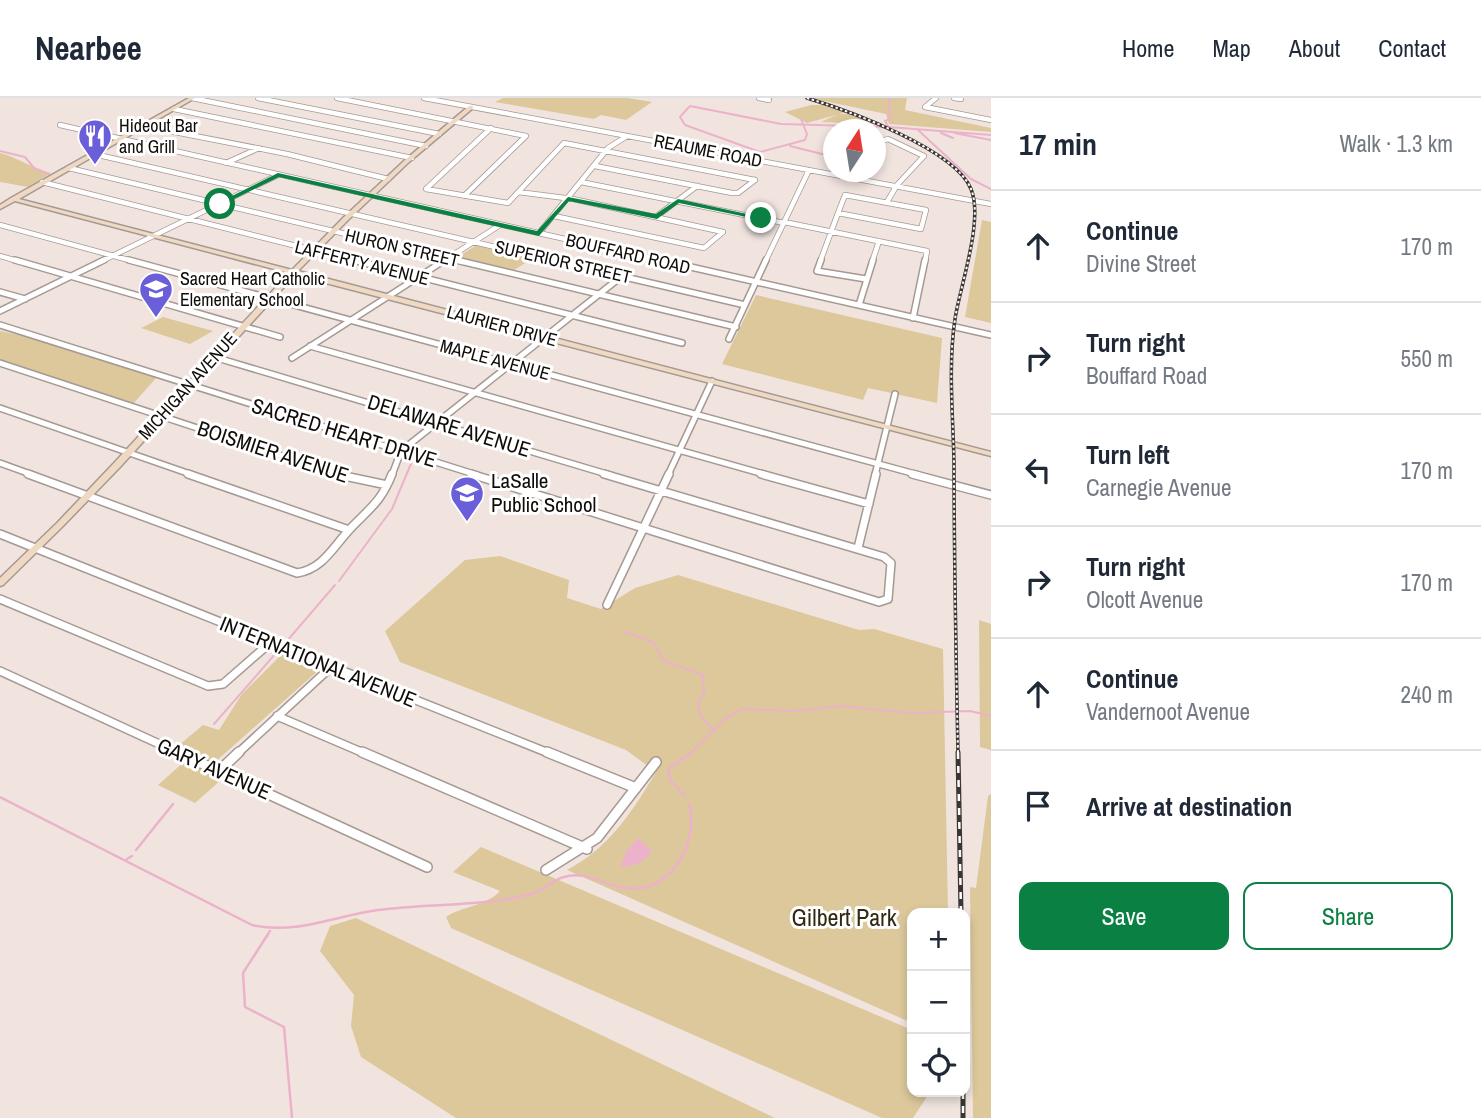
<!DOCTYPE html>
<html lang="en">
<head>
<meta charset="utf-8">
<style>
	body { margin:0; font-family:"Archivo Narrow",sans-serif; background:#f2f2f3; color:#1f2937 }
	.controls { position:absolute; right:21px; bottom:21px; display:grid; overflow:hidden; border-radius:14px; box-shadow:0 4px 10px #0003 }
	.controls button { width:63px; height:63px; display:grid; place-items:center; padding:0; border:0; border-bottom:2px solid #e0e1e3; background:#fff; color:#1f2937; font:35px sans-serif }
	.compass { position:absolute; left:823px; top:21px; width:63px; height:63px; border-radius:50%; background:#fff; box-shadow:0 4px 10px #0003; rotate:12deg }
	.stop { position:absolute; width:21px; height:21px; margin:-16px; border:5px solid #0b8043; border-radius:50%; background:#fff }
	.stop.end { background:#0b8043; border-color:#fff; box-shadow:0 2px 7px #0008 }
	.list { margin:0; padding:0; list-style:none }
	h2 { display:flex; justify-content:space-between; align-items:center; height:91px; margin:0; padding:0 28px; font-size:30px }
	h2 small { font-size:23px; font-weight:400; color:#747a83 }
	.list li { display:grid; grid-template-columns:46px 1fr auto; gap:21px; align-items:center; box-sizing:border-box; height:112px; padding:0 28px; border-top:2px solid #e0e1e3 }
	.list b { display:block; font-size:26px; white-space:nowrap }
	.list p { margin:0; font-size:23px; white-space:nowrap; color:#747a83 }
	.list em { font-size:23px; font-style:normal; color:#747a83 }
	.actions { display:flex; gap:14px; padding:21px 28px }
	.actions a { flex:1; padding:16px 0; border:2px solid #0b8043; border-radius:14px; text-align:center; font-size:24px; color:#0b8043 }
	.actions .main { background:#0b8043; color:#fff }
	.icon { flex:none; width:38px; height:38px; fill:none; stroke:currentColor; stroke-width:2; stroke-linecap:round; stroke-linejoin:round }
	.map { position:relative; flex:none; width:991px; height:1020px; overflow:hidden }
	header { display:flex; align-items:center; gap:42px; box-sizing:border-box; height:98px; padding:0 35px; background:#fff; border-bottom:2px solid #e0e1e3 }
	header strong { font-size:33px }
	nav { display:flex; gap:38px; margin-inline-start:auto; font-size:24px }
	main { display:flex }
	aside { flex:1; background:#fff }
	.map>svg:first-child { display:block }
	.green { fill:#dcc89b }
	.water { fill:#ecb2ca }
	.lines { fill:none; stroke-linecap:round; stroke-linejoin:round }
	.stream-far1 { stroke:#ecb2ca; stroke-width:2 }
	.stream { stroke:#ecb2ca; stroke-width:2.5 }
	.street-far3-casing { stroke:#a59994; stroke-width:6 }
	.street-far2-casing { stroke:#a59994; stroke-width:8 }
	.street-far1-casing { stroke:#a59994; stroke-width:10 }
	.street-casing { stroke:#a59994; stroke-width:12 }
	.secondary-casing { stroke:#a59994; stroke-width:3 }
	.street-far3 { stroke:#fff; stroke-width:4.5 }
	.street-far2 { stroke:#fff; stroke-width:5 }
	.street-far1 { stroke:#fff; stroke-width:7 }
	.street { stroke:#fff; stroke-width:9 }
	.secondary { fill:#efd9c2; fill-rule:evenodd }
	.rail-far1-casing { stroke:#3b3533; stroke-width:3.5 }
	.rail-casing { stroke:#3b3533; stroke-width:5 }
	.rail-far1 { stroke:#fff; stroke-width:2; stroke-dasharray:2.5; stroke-linecap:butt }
	.rail { stroke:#fff; stroke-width:2.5; stroke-dasharray:7; stroke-linecap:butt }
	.route { fill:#0b8043 }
	.labels { text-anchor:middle; stroke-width:6; stroke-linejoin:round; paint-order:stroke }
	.far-poi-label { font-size:18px; fill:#0f0b09; stroke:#fff; text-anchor:start }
	.far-street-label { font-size:18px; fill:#0f0b09; stroke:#fff }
	.street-label { font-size:21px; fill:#0f0b09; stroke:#fff }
	.poi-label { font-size:21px; fill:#0f0b09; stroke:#fff; text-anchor:start }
	.near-park-label { font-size:24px; fill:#332810; stroke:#fff }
</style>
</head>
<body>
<header>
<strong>Nearbee</strong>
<nav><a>Home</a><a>Map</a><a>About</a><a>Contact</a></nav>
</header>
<main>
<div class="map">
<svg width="991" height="1020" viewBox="0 0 991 1020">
	<rect width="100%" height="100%" fill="#f1e4df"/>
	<path class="green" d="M503,0H628L652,4L626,22L601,17L594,21L495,4Z
		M810,0H907L905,12L991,30V34L889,26L886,16Z
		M811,7H831L845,14L840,16H856L872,26L821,24L836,17L807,25L785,14Z
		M0,55C19,60 31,70 51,75L28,89L0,84Z
		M982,122L991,124V225L965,219Z
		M477,147L533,160L511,174L454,161Z
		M756,197L942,240L937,305L868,290L863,302L722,266Z
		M163,219L213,233L190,246L141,230Z
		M0,233L33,240L157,279L133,306L0,262Z
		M500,458L569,482L567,500L601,511L635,490L678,477L859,532L874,531L943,551L948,815H912V925L567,772C608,751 633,713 656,674L626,652L400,564L385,533L465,462Z
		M979,522L991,526V652L980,649Z
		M283,555L320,571L214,665L178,648L203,627L219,632L242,596Z
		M185,663L222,681L195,705L158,687Z
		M991,696V1020H973L970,789L976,790L988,698Z
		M481,749L912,932V994H930L913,1020H882L451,830L446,819C462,808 487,808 500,793L453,774Z
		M356,820L775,1020H456L361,959L351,928L354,897L320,853L330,828Z"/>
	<path class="water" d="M638,740L652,753C643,766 635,768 620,769L627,752Z"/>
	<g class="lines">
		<path class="stream-far1" d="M690,8L781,26L889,29L991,37
			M689,9L680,19L685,27L760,54L805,42L807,36L801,21
			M888,28L885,23L890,21L889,0
			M918,32L971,81L991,91
			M941,35L953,40
			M954,35L991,42
			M790,48L830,58
			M0,53L25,59L34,70L49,76
			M339,483L392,411L413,361
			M624,533L654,545L664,563L703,577L704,595L698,604L701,619L713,632
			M287,543L335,487
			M214,626L276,555
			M690,656L726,620L743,611L792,613L842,608L910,615L970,613L991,618"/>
		<path class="stream" d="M685,698L670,682L668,671L692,654
			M0,699L252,827C296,837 334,818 378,812C429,805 481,809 531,796C544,792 552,782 564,779C594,770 618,801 652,787C682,774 697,736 689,706
			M136,752L173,706
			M127,761L132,758
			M270,833L243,875L245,909L284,929L292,1020"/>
		<g class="street-far3-casing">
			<path id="street-far3" d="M192,0L426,48
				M258,0L439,36
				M337,0L526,38L464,98
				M424,0L991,106
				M759,0L769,2
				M936,0L925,9L991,22
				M954,0L961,1
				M174,11L412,60
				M60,27L667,164
				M144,28L287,56L388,81
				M876,45L888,41L924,58L897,87L887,104
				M94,56L560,164
				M226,65L259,50
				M595,68L732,95H738L755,82
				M69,70L463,164
				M42,84L360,164
				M581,84L784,125
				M426,91L508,105L564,45L755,82
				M426,91L491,30
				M518,94L573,101L723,134L704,150L554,118
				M845,97L926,112L921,131L838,115Z
				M657,118L697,88
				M784,124L927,153L925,164
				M0,127L136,164
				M539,135L608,50L627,38
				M0,158L21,164
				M100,164L278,77
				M442,164L500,127
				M765,164L809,72
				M820,164L838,115
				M872,164L879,143"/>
		</g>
		<g class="street-far2-casing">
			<path id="street-far2" d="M15,162L280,239
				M129,162L919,377
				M353,162L682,245
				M456,162L736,229
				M552,162L745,207
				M660,162L991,237
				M821,162L817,173L866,181
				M0,194L25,201
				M859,207L873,162
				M0,213L104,162
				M913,220L925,162
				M0,227L477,377
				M729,241L766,162
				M310,248L767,377
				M214,259L610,377
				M292,260L445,162
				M0,265L340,377
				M0,310L193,377
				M0,365L33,377
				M392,377L401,353L622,178
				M668,377L712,283
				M875,377L895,296"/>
		</g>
		<g class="street-far1-casing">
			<path id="street-far1" d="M28,376L297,475C323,471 333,449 350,431C370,410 381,404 392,376
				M188,376L349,432
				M335,376L387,387
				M471,376L879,504L888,501L891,465L884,459L604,376
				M761,376L869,406
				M912,376L991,397
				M0,436L551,656
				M858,450L876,376
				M0,501L208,588L223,586L270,545
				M607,507L669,376
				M0,573L181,656
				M277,618L366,656
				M237,656L331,569"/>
		</g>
		<g class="street-casing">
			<path id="street" d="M177,654L427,769
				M362,654L587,751
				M547,654L636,690
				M219,673L239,654
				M546,772L597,740L656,664"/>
		</g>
		<g class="secondary-casing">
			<path id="secondary" d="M189,0H195L19,101L292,172L344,119L405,62L469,8H473V10L409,64L348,122L298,173L991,354V358L295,177L121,368L63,428L3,487L0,488V480L57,425L115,364L289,175L15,103L0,111V107L11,100Z"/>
		</g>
		<use href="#street-far3" class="street-far3"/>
		<use href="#street-far2" class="street-far2"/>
		<use href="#street-far1" class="street-far1"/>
		<use href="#street" class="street"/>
		<use href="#secondary" class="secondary"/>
		<g class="rail-far1-casing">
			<path id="rail-far1" d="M807,0C847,12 955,51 971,91C984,122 960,188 955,221C948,267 953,318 954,364C954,462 956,559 958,656"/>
		</g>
		<g class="rail-casing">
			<path id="rail" d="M958,654L961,815
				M963,994V1020"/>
		</g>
		<use href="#rail-far1" class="rail-far1"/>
		<use href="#rail" class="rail"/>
	</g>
	<path class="route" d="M278,75L537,133L568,99L656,116L678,101L765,120L761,122L679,105L657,121L569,103L539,138L279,79L222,107L216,106Z"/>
	<defs>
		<g id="restaurant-pin" transform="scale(1.75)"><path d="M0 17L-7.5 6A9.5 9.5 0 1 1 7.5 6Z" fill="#6a5fd9" stroke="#fff"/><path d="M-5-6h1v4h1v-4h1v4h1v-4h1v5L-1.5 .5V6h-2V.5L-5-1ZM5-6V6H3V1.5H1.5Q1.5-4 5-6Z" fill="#fff"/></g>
		<g id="school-pin" transform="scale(1.75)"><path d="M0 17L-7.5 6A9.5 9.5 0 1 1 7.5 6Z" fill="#6a5fd9" stroke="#fff"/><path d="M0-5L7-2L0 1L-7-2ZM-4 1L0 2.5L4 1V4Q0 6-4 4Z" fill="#fff"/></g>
	</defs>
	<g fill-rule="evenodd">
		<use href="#restaurant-pin" x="95" y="38"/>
		<use href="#school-pin" x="156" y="191"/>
		<use href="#school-pin" x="467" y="395"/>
	</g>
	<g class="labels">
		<g class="far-poi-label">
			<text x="119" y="34">Hideout Bar<tspan x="119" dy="21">and Grill</tspan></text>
			<text x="180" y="187">Sacred Heart Catholic<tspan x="180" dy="21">Elementary School</tspan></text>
		</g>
		<g class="far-street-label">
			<text transform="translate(708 53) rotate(11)" y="6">REAUME ROAD</text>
			<text transform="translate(402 150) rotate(13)" y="6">HURON STREET</text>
			<text transform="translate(628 156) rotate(13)" y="6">BOUFFARD ROAD</text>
			<text transform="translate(563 164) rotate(13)" y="6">SUPERIOR STREET</text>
			<text transform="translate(362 165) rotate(14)" y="6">LAFFERTY AVENUE</text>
			<text transform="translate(502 228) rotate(15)" y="6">LAURIER DRIVE</text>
			<text transform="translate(495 262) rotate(15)" y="6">MAPLE AVENUE</text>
			<text transform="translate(188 288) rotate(-48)" y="6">MICHIGAN AVENUE</text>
		</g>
		<g class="street-label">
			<text transform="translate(449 328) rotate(17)" y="7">DELAWARE AVENUE</text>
			<text transform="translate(344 335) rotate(17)" y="7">SACRED HEART DRIVE</text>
			<text transform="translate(273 354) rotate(18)" y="7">BOISMIER AVENUE</text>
			<text transform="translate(318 564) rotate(22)" y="7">INTERNATIONAL AVENUE</text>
			<text transform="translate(214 671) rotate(24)" y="7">GARY AVENUE</text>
		</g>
		<g class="poi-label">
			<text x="491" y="390">LaSalle<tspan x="491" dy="24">Public School</tspan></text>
		</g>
		<g class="near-park-label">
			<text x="844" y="828">Gilbert Park</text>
		</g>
	</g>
</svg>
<div class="controls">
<button>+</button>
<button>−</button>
<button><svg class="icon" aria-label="locate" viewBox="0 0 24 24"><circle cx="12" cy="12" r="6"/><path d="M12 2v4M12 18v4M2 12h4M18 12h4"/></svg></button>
</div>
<svg class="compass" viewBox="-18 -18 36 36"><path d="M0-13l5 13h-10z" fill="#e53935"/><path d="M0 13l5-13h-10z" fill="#747a83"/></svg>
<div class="stop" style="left:220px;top:106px"></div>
<div class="stop end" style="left:761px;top:120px"></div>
</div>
<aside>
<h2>17 min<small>Walk · 1.3 km</small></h2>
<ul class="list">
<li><svg class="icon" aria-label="ahead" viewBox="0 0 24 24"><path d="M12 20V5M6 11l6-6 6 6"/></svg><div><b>Continue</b><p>Divine Street</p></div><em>170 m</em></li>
<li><svg class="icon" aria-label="right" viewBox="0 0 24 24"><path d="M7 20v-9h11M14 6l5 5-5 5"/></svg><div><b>Turn right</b><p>Bouffard Road</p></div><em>550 m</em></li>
<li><svg class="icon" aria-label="left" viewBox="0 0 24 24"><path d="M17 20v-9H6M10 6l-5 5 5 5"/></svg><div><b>Turn left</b><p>Carnegie Avenue</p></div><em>170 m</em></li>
<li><svg class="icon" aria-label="right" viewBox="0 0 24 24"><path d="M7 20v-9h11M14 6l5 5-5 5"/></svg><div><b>Turn right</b><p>Olcott Avenue</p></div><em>170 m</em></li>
<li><svg class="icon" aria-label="ahead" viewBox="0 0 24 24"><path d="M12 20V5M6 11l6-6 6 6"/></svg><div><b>Continue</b><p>Vandernoot Avenue</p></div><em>240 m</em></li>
<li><svg class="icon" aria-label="arrive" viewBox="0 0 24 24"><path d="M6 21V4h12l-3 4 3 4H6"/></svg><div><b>Arrive at destination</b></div></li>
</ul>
<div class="actions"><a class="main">Save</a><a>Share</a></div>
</aside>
</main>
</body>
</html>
